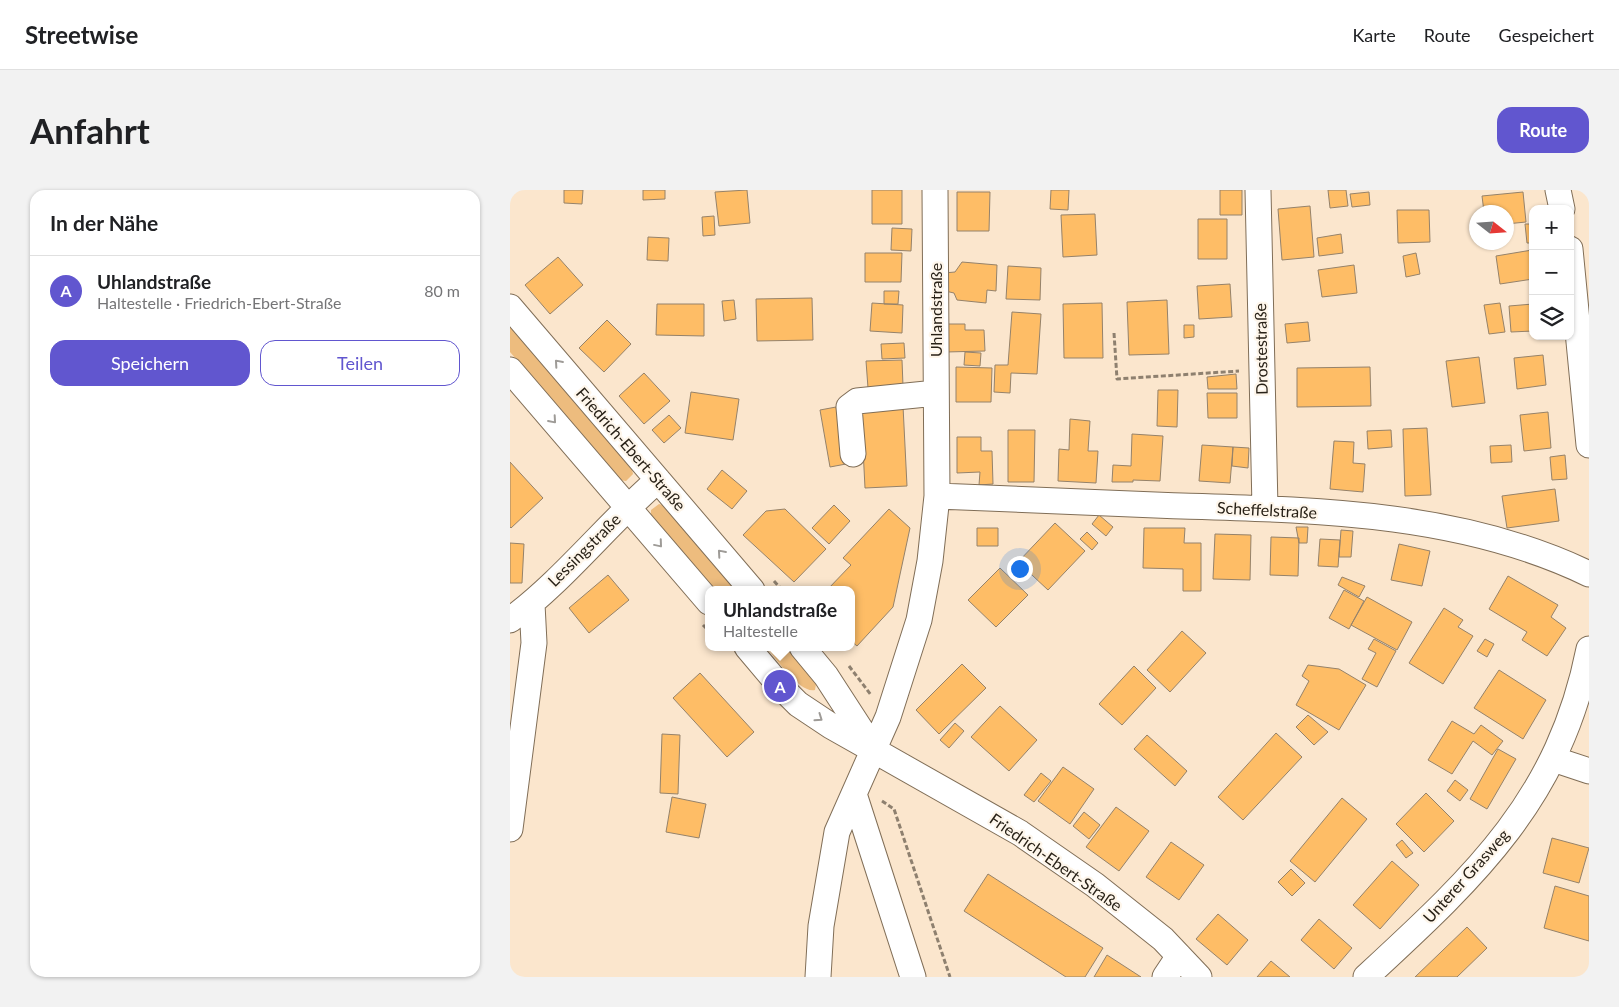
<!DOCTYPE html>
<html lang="de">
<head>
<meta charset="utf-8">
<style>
	body { margin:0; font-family:Lato,sans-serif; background:#f2f2f2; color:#202124 }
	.controls { position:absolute; right:15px; top:15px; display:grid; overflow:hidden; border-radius:10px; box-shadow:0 1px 4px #0004 }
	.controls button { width:45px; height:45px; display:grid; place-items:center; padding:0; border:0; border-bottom:1px solid #e0e0e0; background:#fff; color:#202124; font:25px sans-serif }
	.compass { position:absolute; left:959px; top:15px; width:45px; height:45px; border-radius:50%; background:#fff; box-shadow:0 1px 4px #0004; rotate:107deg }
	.you { position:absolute; left:509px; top:378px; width:18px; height:18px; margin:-12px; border:4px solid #fff; border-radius:50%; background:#1a73e8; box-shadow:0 0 0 8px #1a73e833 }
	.badge { display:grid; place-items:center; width:32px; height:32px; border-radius:50%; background:#6156cf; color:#fff; font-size:16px; font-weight:700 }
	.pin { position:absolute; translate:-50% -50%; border:2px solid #fff; box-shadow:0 1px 5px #0006 }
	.popup { position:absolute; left:195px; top:396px; width:150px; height:65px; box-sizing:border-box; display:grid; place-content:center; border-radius:10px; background:#fff; filter:drop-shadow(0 1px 4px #0005); font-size:16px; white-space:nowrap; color:#757577 }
	.popup b { font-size:19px; color:#202124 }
	.popup::after { content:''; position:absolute; left:50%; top:100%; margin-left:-10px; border:10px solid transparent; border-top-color:#fff }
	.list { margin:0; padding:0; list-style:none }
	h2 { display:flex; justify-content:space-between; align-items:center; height:65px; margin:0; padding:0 20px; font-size:21px }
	h2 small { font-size:16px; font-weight:400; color:#757577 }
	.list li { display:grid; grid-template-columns:32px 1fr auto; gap:15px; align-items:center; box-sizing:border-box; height:70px; padding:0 20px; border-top:1px solid #e0e0e0 }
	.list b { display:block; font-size:19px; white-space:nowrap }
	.list p { margin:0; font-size:16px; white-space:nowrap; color:#757577 }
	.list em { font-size:16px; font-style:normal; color:#757577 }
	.actions { display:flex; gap:10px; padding:15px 20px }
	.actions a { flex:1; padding:11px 0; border:1px solid #6156cf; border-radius:15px; text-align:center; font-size:18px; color:#6156cf }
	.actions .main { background:#6156cf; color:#fff }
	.icon { flex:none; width:28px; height:28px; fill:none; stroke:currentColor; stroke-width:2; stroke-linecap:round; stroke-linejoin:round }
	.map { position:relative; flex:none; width:1079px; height:787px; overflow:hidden; border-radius:15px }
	header { display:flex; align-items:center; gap:30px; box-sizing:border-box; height:70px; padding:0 25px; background:#fff; border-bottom:1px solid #e0e0e0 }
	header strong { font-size:24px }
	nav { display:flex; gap:28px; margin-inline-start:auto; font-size:18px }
	.intro { display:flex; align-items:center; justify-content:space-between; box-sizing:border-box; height:120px; padding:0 30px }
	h1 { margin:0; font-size:35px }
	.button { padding:12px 22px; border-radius:15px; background:#6156cf; color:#fff; font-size:18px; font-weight:700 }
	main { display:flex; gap:30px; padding:0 30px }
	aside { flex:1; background:#fff; border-radius:15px; box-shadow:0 1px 4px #0004 }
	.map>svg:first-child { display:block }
	.green { fill:#edbc7e }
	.building { fill:#febd66; stroke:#95826a }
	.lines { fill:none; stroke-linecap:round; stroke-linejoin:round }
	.minor-casing { stroke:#806e57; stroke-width:27 }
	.path { stroke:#8e806f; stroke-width:3; stroke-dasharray:5 2.5; stroke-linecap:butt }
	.minor { stroke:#fff; stroke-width:25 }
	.oneway { stroke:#9e9b97 }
	.labels { text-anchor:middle; stroke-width:4.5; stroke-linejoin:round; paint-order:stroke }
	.street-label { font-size:16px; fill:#282117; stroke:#fef6eb }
</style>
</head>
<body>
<header>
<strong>Streetwise</strong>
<nav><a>Karte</a><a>Route</a><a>Gespeichert</a></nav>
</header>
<div class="intro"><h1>Anfahrt</h1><a class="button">Route</a></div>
<main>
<aside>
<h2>In der Nähe<small></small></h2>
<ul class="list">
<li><span class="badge">A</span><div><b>Uhlandstraße</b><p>Haltestelle · Friedrich-Ebert-Straße</p></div><em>80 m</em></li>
</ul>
<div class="actions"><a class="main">Speichern</a><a>Teilen</a></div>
</aside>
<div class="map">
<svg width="1079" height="787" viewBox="0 0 1079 787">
	<rect width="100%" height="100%" fill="#fbe6cd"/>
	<path class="green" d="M0,136L122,279L123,284L116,291L110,290L0,162Z
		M149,314L152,315L226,400H206L141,326V320Z
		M256,457H276L306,494L305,500C290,504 266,468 256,457Z"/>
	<path class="building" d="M54,0H73L72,14L54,13Z
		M133,0H155V9L133,10Z
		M237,0L240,33L209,36L205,2Z
		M362,0H392V34H362Z
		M541,0H559L558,20L540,19Z
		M710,0H732V25H710Z
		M818,0H836L838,16L820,18Z
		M447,2H480L479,41H447Z
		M859,2L860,15L842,17L840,4Z
		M1013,2L1016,32L996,34V22H974L972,6Z
		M800,16L804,67L772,70L768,19Z
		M887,20H919L920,52L888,53Z
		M585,24L587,65L553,67L551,25Z
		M204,26L205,45L193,46L192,27Z
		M688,29H717V69H688Z
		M1015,34H1023V53H1017Z
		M382,38L402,39L401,61L381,60Z
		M831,44L833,63L809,66L807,48Z
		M138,47L159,48L158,71L137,70Z
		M1022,60L1023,89L990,94L986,66Z
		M355,63H392L391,92H355Z
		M906,63L910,84L896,87L893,66Z
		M48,67L73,95L40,124L15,95Z
		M452,72L487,75L486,101L477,100L476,113L447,110L444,103L431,100L434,83L445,82Z
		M844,75L847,103L812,107L808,80Z
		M498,76L531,78L530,110L496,109Z
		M720,94L722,127L689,129L687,96Z
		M374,101H389L388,114H374Z
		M302,108L303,150L247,151L246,109Z
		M224,110L226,129L214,131L212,111Z
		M657,110L659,164L619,165L617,112Z
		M362,113L393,115L392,143L360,141Z
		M592,113L593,168H554L553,114Z
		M990,113L995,142L979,144L974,115Z
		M147,114H194V146L146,145Z
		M1023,114V141L1001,142L999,116Z
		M502,122L531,124L527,184L501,183L500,203L484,202L485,175H498Z
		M97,130L121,154L94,182L69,158Z
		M798,132L800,151L777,153L775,134Z
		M436,134H455V140H474L475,161L436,162Z
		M674,135H684V147L674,148Z
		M394,153L395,168L372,169L371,154Z
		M455,162L471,163L470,176L454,175Z
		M1033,165L1036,195L1007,199L1004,168Z
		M969,167L975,213L942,217L936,171Z
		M392,170L393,196L358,198L356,171Z
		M446,177L482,178L481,212H446Z
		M860,177L861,216L787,217V178Z
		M134,183L160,211L134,234L109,206Z
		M726,184L727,199H698L697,187Z
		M648,200H668L667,237L647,236Z
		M181,202L229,209L223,250L175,243Z
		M697,203H727V228H698Z
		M393,216L397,296L355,298L351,219Z
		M326,217L336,274L320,277L310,220Z
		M1038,222L1041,258L1014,261L1010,225Z
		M159,225L171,238L154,253L142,240Z
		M560,229L580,231L578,261H588L586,293L548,291L549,259L559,260Z
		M917,238L921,305L895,306L893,239Z
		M498,240H525L524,292H498Z
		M881,240L882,257L858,259L857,241Z
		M622,244L653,246L650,291L623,290V292H602L603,275L621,276Z
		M447,247H471V261H482L483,294L469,295L470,282L447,283Z
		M824,251L844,252L843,273L855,274L853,302L820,299Z
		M692,255L723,257L720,293L689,291Z
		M1001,255L1002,272L981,273L980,256Z
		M723,257L739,258L738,278L722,276Z
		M1055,265L1057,289L1042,290L1040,267Z
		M0,272L33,308L1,338L0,337Z
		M212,280L237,301L222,319L197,299Z
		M1045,299L1049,331L997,338L992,306Z
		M324,315L340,331L319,354L302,338Z
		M275,319L316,359L284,392L233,345L256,321Z
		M379,319L400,338L383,417L347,456L341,451V400H317L341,375L333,368Z
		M589,325L603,337L596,346L582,334Z
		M545,333L575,361L538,400L508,372Z
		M786,337H798L797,353H789Z
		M467,338H488V356H467Z
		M634,338H675L674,353H691V401H673V379L633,378Z
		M831,340L843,341L841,367H829Z
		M577,342L588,353L582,360L570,349Z
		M705,344L741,345L740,390L703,389Z
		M761,347L789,348L788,386L760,385Z
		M810,349L830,350L828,377L808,376Z
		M0,353L14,354L12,393H0Z
		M889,354L920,361L912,396L881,390Z
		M490,378L518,405L486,437L458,410Z
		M98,385L119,410L79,443L59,418Z
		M998,386L1048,415L1041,427L1056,438L1037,466L1012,450L1017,442L979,419Z
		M832,387L855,396L849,407L828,395Z
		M834,400L854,411L839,439L819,428Z
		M857,407L902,432L887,460L841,435Z
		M934,418L953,430L948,437L963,446L933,494L899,473Z
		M672,441L696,463L660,502L637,480Z
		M864,449L886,461L867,497L852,489L866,463L858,459Z
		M975,449L984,454L977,467L967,461Z
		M452,474L476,498L429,544L406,520Z
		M798,475L829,479L856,495L829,540L786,515L799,491L792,486Z
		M624,476L646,498L612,535L589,514Z
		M989,480L1036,510L1013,549L964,518Z
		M190,483L244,542L217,567L163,508Z
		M490,516L527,550L499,581L461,547Z
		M798,525L818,542L804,555L786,537Z
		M942,531L964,544L971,535L993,551L982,565L963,551L942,584L918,570Z
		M445,533L454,541L439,558L430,550Z
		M766,543L792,567L733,630L708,607Z
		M152,544L170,545L168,604L150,603Z
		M637,545L677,581L665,596L624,559Z
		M988,559L1006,569L977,619L960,609Z
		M553,577L584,599L560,634L528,611Z
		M531,583L541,591L524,612L514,605Z
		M945,590L958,600L950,611L937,601Z
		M916,603L944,631L914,662L886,634Z
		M162,607L196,614L189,648L156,642Z
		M832,608L857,629L805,692L780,671Z
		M606,617L639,641L609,681L576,657Z
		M574,622L590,635L579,649L563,636Z
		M1042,648L1079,658L1069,693L1033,683Z
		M892,650L903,663L896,668L886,655Z
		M661,652L694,675L669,710L636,687Z
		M882,671L909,695L870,739L843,715Z
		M781,679L795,693L782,706L768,692Z
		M478,684L593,758L575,787H556L454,721Z
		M1045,696L1079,706V751L1034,738Z
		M708,724L738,750L717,775L686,749Z
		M809,729L842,758L824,779L791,750Z
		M957,737L977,758L947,787H905Z
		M597,765L631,787H584Z
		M761,771L780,787H747Z"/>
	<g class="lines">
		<g class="minor-casing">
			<path id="minor" d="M748,0L755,318
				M1048,0L1052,19
				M1060,59L1079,255
				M0,117L242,400
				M0,180L199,412
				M343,264L339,217L347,211L426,203
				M427,306C508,309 590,313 672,316C810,320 953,323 1079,384
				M0,430C54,390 97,334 148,290
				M237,457L270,496L288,514L321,536L510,643L585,695L653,749L689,787
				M292,457L316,486L362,557
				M1043,569L1079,581
				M344,604L403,787
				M0,639L24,453L22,414
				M308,787L311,736L327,642L378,527L409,430L420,371L427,306L425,0
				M655,787L669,766
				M856,787C964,687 1049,610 1079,459"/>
		</g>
		<path class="path" d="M604,143L607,189L729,181
			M264,391L272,400
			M193,435L199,441
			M339,476L361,505
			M372,611L384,619L440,787"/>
		<use href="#minor" class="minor"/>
	</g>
	<defs><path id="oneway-chevron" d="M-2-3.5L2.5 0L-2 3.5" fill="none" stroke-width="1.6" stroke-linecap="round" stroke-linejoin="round" transform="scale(1.25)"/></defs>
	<g class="oneway">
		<use href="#oneway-chevron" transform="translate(48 173) rotate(-131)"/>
		<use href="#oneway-chevron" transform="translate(43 230) rotate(49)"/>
		<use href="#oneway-chevron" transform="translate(149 354) rotate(50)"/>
		<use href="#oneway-chevron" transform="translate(211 363) rotate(-131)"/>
		<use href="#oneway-chevron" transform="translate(309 528) rotate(35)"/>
	</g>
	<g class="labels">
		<g class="street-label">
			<text transform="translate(426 120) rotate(-90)" y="6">Uhlandstraße</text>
			<text transform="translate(751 159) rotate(-91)" y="6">Drostestraße</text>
			<text transform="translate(121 259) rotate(49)" y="6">Friedrich-Ebert-Straße</text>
			<text transform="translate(757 320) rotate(3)" y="6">Scheffelstraße</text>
			<text transform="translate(74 360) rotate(-45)" y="6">Lessingstraße</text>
			<text transform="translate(546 672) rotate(35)" y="6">Friedrich-Ebert-Straße</text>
			<text transform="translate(956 686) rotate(-48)" y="6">Unterer Grasweg</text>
		</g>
	</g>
</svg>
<div class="controls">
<button>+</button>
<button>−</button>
<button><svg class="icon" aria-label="layers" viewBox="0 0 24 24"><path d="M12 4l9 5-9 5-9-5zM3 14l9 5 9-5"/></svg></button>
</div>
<svg class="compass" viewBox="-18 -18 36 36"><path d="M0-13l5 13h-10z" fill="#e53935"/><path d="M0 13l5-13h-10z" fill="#757577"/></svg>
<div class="you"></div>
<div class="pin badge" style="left:270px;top:496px">A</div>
<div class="popup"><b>Uhlandstraße</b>Haltestelle</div>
</div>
</main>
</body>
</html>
